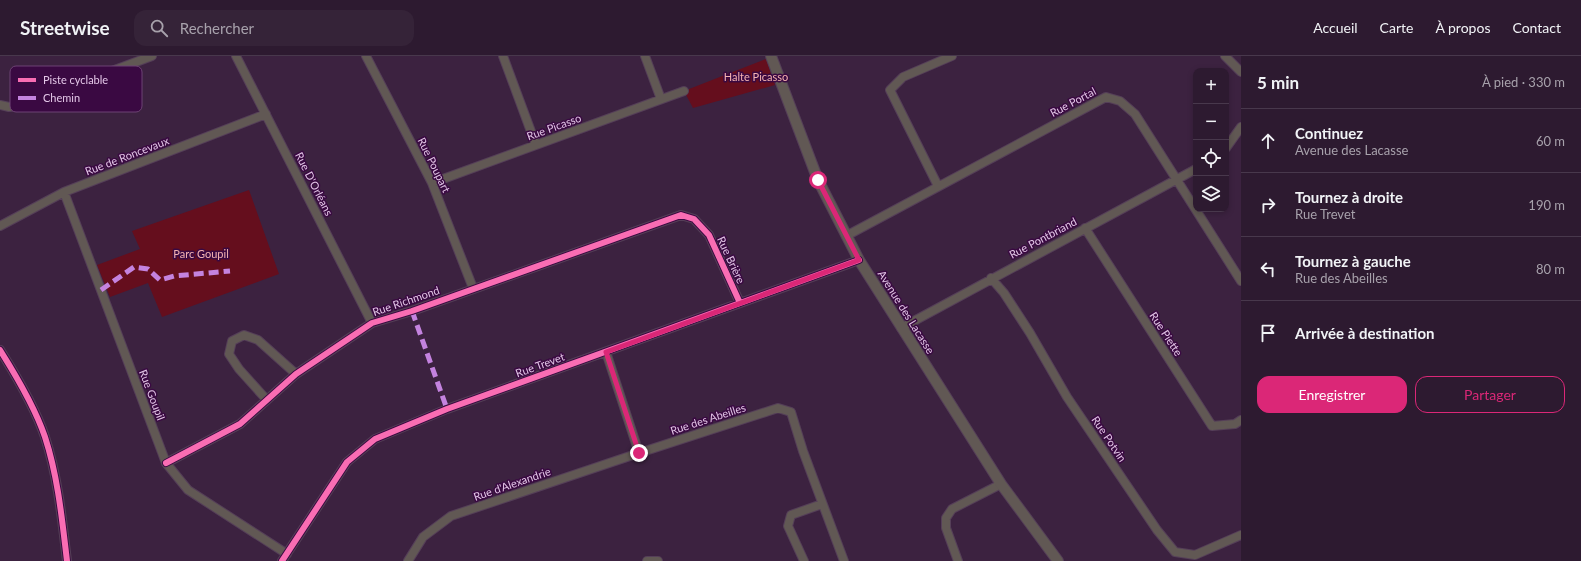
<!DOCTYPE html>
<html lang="fr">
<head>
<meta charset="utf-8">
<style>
	body { margin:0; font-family:Lato,sans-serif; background:#352338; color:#f1f3f6 }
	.controls { position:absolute; right:12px; top:12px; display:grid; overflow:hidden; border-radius:8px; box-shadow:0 2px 6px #0003 }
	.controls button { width:36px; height:36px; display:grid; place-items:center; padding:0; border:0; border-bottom:1px solid #48384c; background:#2d1a30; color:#f1f3f6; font:20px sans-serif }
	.stop { position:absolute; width:12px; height:12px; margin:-9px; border:3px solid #db2777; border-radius:50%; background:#fff }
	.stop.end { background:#db2777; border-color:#fff; box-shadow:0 1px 4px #0008 }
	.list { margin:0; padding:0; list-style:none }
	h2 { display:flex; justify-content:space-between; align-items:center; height:52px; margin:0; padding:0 16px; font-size:17px }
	h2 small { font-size:13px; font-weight:400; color:#a7a1ab }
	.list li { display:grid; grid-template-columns:26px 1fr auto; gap:12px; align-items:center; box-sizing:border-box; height:64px; padding:0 16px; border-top:1px solid #48384c }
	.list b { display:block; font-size:15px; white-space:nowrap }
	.list p { margin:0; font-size:13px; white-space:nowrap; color:#a7a1ab }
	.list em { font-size:13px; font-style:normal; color:#a7a1ab }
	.actions { display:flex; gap:8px; padding:12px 16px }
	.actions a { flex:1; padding:9px 0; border:1px solid #db2777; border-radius:12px; text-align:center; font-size:14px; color:#db2777 }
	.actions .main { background:#db2777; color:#fff }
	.icon { flex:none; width:22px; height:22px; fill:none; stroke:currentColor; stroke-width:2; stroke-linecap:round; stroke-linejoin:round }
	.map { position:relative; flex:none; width:1241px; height:505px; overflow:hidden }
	header { display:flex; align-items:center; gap:24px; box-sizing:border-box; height:56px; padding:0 20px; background:#2d1a30; border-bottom:1px solid #48384c }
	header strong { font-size:19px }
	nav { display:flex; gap:22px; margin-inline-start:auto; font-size:14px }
	.search { width:280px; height:36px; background:#352338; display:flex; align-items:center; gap:10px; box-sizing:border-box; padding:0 14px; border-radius:12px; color:#a7a1ab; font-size:15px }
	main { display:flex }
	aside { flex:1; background:#2d1a30 }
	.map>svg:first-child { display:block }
	.green { fill:#650e1d }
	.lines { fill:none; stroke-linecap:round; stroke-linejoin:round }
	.minor-casing { stroke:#553f58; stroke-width:10 }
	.tertiary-casing { stroke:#553f58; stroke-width:12 }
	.minor { stroke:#615854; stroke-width:8 }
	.tertiary { stroke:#615854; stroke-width:10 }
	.quiet { stroke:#c483df; stroke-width:5; stroke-dasharray:10 5; stroke-linecap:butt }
	.cycleway-casing { stroke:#3a0942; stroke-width:8 }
	.cycleway { stroke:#f96db3; stroke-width:6 }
	.route { stroke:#db2777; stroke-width:5 }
	.labels { text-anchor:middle; stroke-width:3; stroke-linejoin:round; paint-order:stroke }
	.park-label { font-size:11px; fill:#f6b3b0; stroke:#3a0942 }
	.street-label { font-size:11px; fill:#e3c6e7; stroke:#3a0942 }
	.key { fill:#3a0942; stroke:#6d4274; stroke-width:1 }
	.key-label { font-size:11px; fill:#e3c6e7 }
</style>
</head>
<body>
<header>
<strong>Streetwise</strong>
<div class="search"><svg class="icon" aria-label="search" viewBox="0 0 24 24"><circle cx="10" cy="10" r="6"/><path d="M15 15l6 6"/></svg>Rechercher</div>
<nav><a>Accueil</a><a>Carte</a><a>À propos</a><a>Contact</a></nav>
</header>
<main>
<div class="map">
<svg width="1241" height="505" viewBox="0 0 1241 505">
	<rect width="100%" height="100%" fill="#3c2240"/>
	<path class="green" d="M766,3L775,29L693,52L684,35Z
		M249,134L279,218L162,261L148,227L110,241L97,209L140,193L132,175Z"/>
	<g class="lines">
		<g class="minor-casing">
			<path id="minor" d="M236,0L372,267
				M366,0L432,127L473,232
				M503,0L536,89
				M645,0L661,43
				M1225,0L1241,16
				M0,49L9,51L18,50L152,0
				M1226,92L1241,71
				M432,127L684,35
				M938,130L890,34L903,21L952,0
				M64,136L166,407L188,434L287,498
				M0,170L64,136L266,58
				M1085,172L1212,370L1235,368L1241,364
				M846,180L1106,41L1120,45L1135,58L1241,225
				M991,222L1004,237L1030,277L1067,341L1157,474L1175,496L1195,499L1241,479
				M901,272L1196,113
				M0,294C17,321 35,351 45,381C58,421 62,463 67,505
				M606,296L639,397L778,352L791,356L803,395L844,505
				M266,343L239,313L229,298L232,285L244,279L258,284L296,318
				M166,407L240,368L296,318L372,267L412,255L681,159L694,163L709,179L740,247
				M282,505L347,406L375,383L447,353L859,204
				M408,505L423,481L451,460L639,397
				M647,505H658
				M804,505L788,470L791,459L822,448
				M958,505L946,472V462L952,453L1001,428"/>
		</g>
		<g class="tertiary-casing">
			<path id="tertiary" d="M771,0L818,124L859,204L1001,428L1058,505"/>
		</g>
		<use href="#minor" class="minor"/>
		<use href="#tertiary" class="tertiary"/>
		<path class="quiet" d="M101,234L134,211L148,213L160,224L174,220L230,215
			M412,255L447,353"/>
		<g class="cycleway-casing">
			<path id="cycleway" d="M0,294C17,321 35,351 45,381C58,421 62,463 67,505
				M166,407L240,368L296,318L372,267L412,255L681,159L694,163L709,179L740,247
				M282,505L347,406L375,383L447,353L859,204"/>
		</g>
		<use href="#cycleway" class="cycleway"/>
	</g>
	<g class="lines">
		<path class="route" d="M639,397L606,296L859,204L818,124"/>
	</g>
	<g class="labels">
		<g class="park-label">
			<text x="756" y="25">Halte Picasso</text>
			<text x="201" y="202">Parc Goupil</text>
		</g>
		<g class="street-label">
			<text transform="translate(1073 46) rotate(-28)" y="4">Rue Portal</text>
			<text transform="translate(554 71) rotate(-20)" y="4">Rue Picasso</text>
			<text transform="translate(127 100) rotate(-21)" y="4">Rue de Roncevaux</text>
			<text transform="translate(434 109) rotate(64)" y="4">Rue Poupart</text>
			<text transform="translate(314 128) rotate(63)" y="4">Rue D'Orléans</text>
			<text transform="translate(1043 182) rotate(-28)" y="4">Rue Pontbriand</text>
			<text transform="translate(731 204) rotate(65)" y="4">Rue Brière</text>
			<text transform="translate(406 245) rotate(-19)" y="4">Rue Richmond</text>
			<text transform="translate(906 256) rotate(58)" y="4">Avenue des Lacasse</text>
			<text transform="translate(1166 278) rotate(57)" y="4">Rue Piette</text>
			<text transform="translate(540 309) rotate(-20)" y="4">Rue Trevet</text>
			<text transform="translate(152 339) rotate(69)" y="4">Rue Goupil</text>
			<text transform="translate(708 363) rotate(-18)" y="4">Rue des Abeilles</text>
			<text transform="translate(1109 383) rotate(56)" y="4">Rue Potvin</text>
			<text transform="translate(512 428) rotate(-19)" y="4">Rue d'Alexandrie</text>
		</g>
	</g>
	<rect x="10" y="10" width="132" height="46" rx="6" class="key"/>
	<rect x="18" y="22" width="18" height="4" fill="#f96db3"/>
	<rect x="18" y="40" width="18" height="4" fill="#c483df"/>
	<g class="key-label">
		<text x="43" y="28">Piste cyclable</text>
		<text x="43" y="46">Chemin</text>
	</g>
</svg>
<div class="controls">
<button>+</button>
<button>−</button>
<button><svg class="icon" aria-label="locate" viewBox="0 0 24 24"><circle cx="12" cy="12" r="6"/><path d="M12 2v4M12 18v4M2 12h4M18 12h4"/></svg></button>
<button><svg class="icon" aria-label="layers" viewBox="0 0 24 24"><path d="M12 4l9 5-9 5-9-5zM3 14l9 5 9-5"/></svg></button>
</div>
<div class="stop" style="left:818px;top:124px"></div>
<div class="stop end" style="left:639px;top:397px"></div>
</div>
<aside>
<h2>5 min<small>À pied · 330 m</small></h2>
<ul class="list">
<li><svg class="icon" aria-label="ahead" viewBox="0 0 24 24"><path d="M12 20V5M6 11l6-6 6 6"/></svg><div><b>Continuez</b><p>Avenue des Lacasse</p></div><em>60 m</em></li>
<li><svg class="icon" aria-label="right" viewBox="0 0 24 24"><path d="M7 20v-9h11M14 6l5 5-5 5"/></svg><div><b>Tournez à droite</b><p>Rue Trevet</p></div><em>190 m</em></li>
<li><svg class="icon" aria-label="left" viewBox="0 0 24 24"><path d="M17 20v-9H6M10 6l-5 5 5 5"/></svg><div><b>Tournez à gauche</b><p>Rue des Abeilles</p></div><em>80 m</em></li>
<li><svg class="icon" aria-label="arrive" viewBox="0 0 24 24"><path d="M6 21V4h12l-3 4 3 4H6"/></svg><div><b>Arrivée à destination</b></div></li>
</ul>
<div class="actions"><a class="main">Enregistrer</a><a>Partager</a></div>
</aside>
</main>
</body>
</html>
